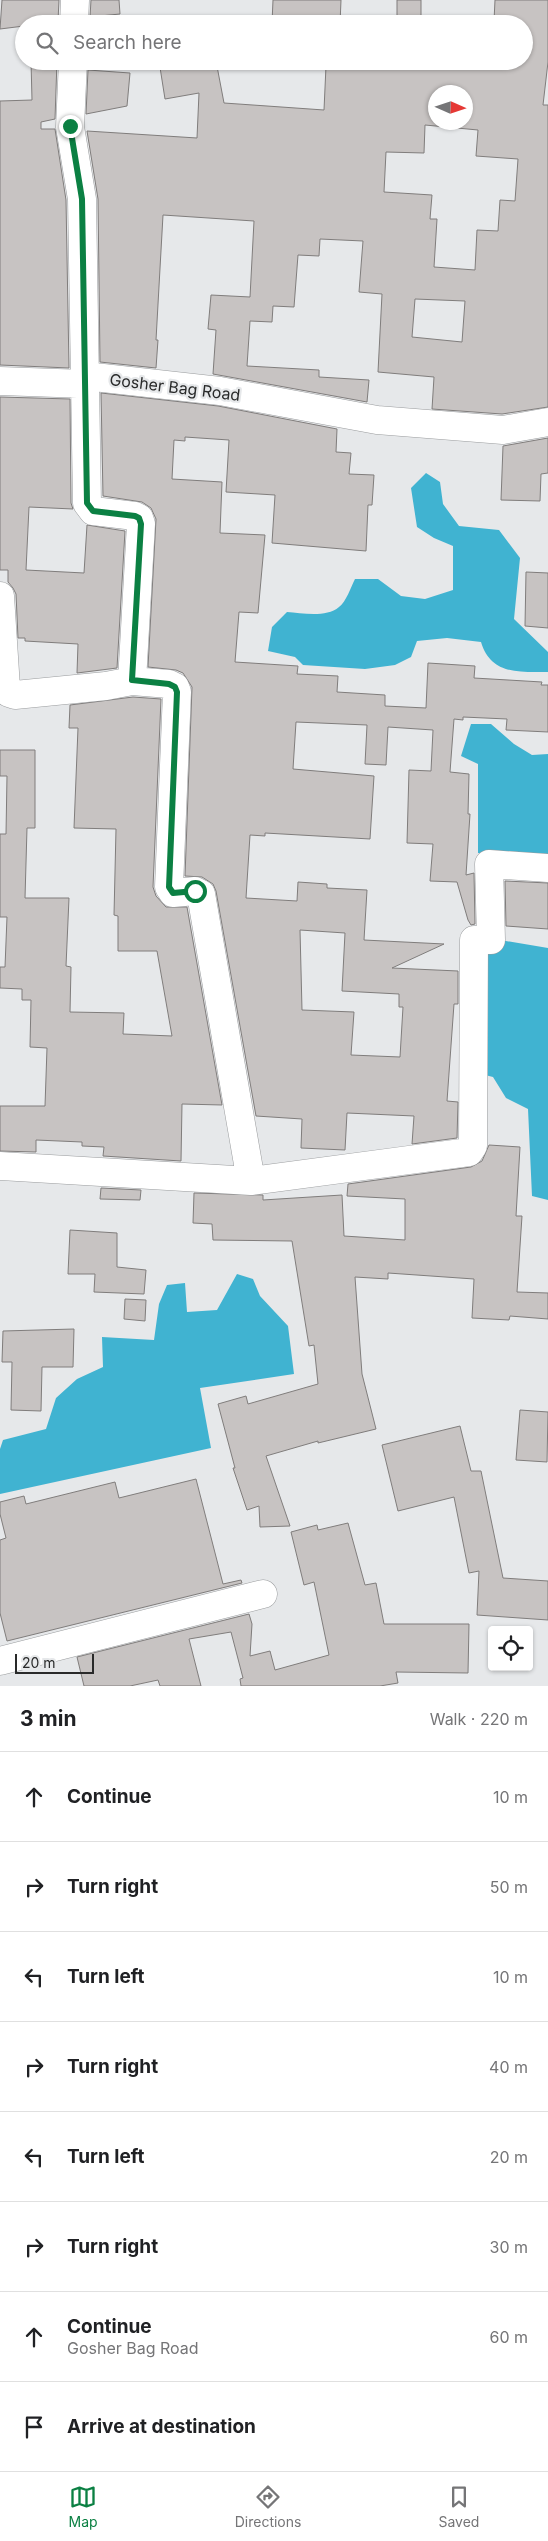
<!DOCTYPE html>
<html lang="en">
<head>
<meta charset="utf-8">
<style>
	body { margin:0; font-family:Inter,sans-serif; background:#f6f6f6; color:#202124 }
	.controls { position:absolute; right:15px; bottom:15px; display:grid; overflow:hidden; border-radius:5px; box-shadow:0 1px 4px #0004 }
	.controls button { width:45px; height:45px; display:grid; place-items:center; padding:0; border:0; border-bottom:1px solid #e0e0e0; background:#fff; color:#202124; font:25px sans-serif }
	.compass { position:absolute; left:428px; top:85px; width:45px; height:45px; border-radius:50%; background:#fff; box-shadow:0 1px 4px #0004; rotate:93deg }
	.scale { position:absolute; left:15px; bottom:12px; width:79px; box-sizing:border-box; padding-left:5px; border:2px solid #292a2a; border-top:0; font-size:14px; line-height:18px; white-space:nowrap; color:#292a2a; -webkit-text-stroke:4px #e6e8ea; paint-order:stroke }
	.stop { position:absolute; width:15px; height:15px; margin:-11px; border:4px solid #0b8043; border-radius:50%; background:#fff }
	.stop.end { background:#0b8043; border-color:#fff; box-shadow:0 1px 5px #0008 }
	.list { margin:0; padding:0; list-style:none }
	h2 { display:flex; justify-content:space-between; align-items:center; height:65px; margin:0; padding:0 20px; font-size:21px }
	h2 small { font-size:16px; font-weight:400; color:#757577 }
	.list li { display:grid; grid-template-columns:32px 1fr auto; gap:15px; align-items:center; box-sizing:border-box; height:90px; padding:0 20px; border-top:1px solid #e0e0e0 }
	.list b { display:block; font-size:19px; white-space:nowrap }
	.list p { margin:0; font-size:16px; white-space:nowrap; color:#757577 }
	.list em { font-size:16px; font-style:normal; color:#757577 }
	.icon { flex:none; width:28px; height:28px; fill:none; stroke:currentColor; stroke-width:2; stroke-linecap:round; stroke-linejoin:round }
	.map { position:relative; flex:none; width:548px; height:1686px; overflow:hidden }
	.search { position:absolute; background:#fff; box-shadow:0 1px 4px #0004; left:15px; right:15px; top:15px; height:55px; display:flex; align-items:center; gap:12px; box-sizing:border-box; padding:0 18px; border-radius:28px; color:#757577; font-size:19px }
	.sheet { height:785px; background:#fff }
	nav { display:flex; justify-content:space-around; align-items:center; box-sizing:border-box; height:70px; border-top:1px solid #e0e0e0; background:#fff; font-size:14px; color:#757577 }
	nav a { display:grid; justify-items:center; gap:2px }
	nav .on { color:#0b8043 }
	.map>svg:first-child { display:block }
	.water { fill:#40b3d1 }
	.building { fill:#c7c3c2; stroke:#807d7c; fill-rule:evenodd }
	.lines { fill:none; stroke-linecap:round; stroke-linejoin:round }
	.minor-casing { stroke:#9a9c9e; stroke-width:29 }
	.minor { stroke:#fff; stroke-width:28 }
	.route { stroke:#0b8043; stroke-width:6 }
	.labels { text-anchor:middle; stroke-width:4.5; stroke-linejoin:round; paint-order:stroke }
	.street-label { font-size:16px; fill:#292a2a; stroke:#e6e8ea }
</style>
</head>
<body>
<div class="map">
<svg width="548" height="1686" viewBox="0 0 548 1686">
	<rect width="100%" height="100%" fill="#e6e8ea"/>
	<path class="water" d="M426,473L440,482L443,504L459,526L499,530L520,558L514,619L548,652V672C519,672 491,675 481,642L447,638L417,641L411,657L395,665L365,669L303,665L295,657L268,651L272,627L287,612C302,613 326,618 339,607C346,602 351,587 355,579H378L401,596L425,599L453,590V546L434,538L417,527L411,488Z
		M471,724H491L514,744L532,755L548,754V859L478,853V764L461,756Z
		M500,940L548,948V1200L532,1196L528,1109L506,1098L493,1077L481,1074L484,950Z
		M237,1274L253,1279L260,1296L288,1326L294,1374L200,1388L211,1448L0,1494V1449L3,1440L46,1429L56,1398L77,1379L103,1367L102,1337L154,1340L159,1304L167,1285L185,1283L187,1312L217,1310Z"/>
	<path class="building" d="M2,0H59L58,21L24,24V26L0,29Z
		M91,0H119L120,14L90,17Z
		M273,0H341L340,24L272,23Z
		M397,0H421V24H397Z
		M495,0H548V62L543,105H548V407L502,414L432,409L434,377L378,372L382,294L359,292L363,241L320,239L319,256L298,255L294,307L273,306L272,322L250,321L247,366L319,370V377L369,380L367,402L213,374L216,330L208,329L211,295L250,297L254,221L163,215L156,340H158L156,368L100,362L98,199L87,131L197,138L199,93L165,99L159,61H216L224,103L324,110L326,66L444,64L445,61H524V23L494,21ZM436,92H466V122H436ZM425,125L478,130L476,156L518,159L515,201L500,200L498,231L477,230L475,270L434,267L437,219H430L432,195L384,192L386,152L424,153ZM415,299L465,301L462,342L412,337Z
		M31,61H57L55,119L41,122V129H55L66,200L69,368L0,365V101L32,100Z
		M88,70L130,73L127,106L86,114Z
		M101,393L218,406L337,429L336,452L351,453L349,474L374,475L372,505H368L366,551L272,543L275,495L226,492L229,440L185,437V441L174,440L172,479L222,482L220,533L265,535L258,613L239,612L235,662L298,666L297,674L338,676L337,692L385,695V706L426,708L428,663L475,666L474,678L542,682L541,685H548V732L506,730L507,719L463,717V720L454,719L450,772L469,774L468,814H470L466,875L474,873L475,924L471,925L468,920L457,882L430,881L433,844L407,843L409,770L431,771L433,730L388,727L386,765L365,764L367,725L296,722L293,769L374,776L370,839L265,833V836L250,835L246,898L297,901L298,882L327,884V888L367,890L364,940L444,944L392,968L458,971V1004H454L447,1101L458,1102L457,1138L412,1144L414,1116L347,1113L345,1150L301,1148L302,1119L256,1116L216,891L213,884L202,877L185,876L192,687L183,673L176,670L148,667L156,519L151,508L142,502L103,496ZM300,930L345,933L342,991L399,994V1007H403L400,1057L351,1055L354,1012L302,1010Z
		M0,397L70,399L71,503L73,509L29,507L26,570L84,573L87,525L125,531L117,668L77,673L78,644L25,641V638H18L16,594L13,588L8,582V570H0Z
		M548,438V473L541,474L540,501L501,500L503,446Z
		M526,572L548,573V628L525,626Z
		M133,697L161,699L153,887L156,896L166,907H187L222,1105L182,1104L181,1161L103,1156L104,1147L82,1146V1142L36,1140V1152L0,1151V1106H45L47,1048L30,1047L31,1000H22V989L0,988V967H5L7,917H0V834H6L7,776H0V750H35V828H27L25,898H69L66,966L71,967L70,1012L124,1013L123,1034L172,1036L157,951H118V916L114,915L116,829L74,828L78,728H69L70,705Z
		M505,881L548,883V929L506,926Z
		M489,1145L520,1147L516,1216H522L517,1292L548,1293V1319L510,1316L509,1320L472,1318L474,1279L388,1273V1279L355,1277L362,1374L376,1429L318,1443V1441L266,1456L290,1526L260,1527L259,1506L247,1510L233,1468H235L218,1404L246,1396L248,1404L318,1384L314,1345L309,1346L292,1241L213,1240L212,1224L193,1223L194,1193L263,1195V1200L342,1195L344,1236L405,1240V1199L347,1196L348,1184L471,1167L482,1161Z
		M101,1188L141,1190L140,1200L100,1199Z
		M70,1230L117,1233V1267L146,1270L144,1294L94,1292L95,1274H68Z
		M125,1299L146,1300L145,1321L124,1319Z
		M74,1329L73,1367H42L41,1411L11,1410L12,1362H2L3,1331Z
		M520,1410L548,1412L547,1462L516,1460Z
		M460,1426L471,1471H481L503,1578L548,1581V1620L477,1615L479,1571L469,1573L454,1497L398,1511L382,1445Z
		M196,1479L223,1584L241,1580L242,1583L7,1641L0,1613V1540L6,1538L0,1514V1502L24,1496L26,1504L115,1482L119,1498Z
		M348,1523L365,1585L376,1583L384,1624H469L468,1673L396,1672L398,1683L380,1686H241L240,1679L243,1678L231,1632L189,1639L201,1686H160L158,1680L130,1686H84L77,1657L249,1614L252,1624L250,1656L270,1651L275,1670L329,1655L314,1582L304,1585L291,1532L317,1525L318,1530Z"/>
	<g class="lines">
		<g class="minor-casing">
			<path id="minor" d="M74,24L75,0
				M73,61L70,127L82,199L87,503L93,511L135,516L139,518L141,524L132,681L169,684L175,687L177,692L169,887L173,893L195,891L201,894L251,1181L469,1152L473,1146L474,940H491L489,864L548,868
				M85,376L220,391L377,420L503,430L548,422
				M0,381L85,384
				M0,596L6,688L9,693L15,695L106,686L132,681
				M0,1166L251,1181
				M0,1661L263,1594"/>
		</g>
		<use href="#minor" class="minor"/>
	</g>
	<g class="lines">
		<path class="route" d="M70,126L82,199L87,503L93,511L135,516L139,518L141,524L132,680L169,684L175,687L177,692L169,887L173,893L195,891"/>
	</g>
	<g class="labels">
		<g class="street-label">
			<text transform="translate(175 387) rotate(7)" y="6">Gosher Bag Road</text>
		</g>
	</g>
</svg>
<div class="controls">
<button><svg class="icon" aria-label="locate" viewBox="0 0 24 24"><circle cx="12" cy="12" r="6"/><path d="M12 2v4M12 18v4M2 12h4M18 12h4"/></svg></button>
</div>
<svg class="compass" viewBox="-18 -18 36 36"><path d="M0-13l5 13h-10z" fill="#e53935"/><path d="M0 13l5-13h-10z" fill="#757577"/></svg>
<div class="scale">20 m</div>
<div class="stop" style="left:195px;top:891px"></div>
<div class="stop end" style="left:70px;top:126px"></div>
<div class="search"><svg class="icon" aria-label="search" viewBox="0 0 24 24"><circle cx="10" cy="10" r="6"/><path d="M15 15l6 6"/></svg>Search here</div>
</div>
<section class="sheet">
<h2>3 min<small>Walk · 220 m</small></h2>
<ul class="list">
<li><svg class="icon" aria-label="ahead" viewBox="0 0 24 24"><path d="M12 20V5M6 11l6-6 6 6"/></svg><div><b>Continue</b></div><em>10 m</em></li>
<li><svg class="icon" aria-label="right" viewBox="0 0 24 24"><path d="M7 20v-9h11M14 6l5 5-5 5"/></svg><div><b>Turn right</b></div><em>50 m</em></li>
<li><svg class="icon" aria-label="left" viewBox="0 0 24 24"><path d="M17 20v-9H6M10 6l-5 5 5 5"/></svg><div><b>Turn left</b></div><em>10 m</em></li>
<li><svg class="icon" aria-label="right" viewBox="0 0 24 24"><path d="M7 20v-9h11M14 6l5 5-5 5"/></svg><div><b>Turn right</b></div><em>40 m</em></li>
<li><svg class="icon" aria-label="left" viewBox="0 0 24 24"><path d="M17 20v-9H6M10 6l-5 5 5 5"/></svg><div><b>Turn left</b></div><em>20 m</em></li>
<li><svg class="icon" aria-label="right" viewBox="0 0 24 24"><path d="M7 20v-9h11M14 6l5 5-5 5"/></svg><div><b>Turn right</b></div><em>30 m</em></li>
<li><svg class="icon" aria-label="ahead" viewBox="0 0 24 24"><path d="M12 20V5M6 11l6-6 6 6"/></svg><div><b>Continue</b><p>Gosher Bag Road</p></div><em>60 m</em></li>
<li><svg class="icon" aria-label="arrive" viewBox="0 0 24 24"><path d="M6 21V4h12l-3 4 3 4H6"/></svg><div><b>Arrive at destination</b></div></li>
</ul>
</section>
<nav>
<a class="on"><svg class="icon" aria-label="map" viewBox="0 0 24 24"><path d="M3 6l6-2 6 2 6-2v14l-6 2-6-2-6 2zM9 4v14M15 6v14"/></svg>Map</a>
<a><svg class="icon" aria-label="directions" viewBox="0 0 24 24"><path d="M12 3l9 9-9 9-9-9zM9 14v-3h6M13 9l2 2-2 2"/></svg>Directions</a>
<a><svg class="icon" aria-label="saved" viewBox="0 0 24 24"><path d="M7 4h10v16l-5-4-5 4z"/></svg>Saved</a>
</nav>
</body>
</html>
